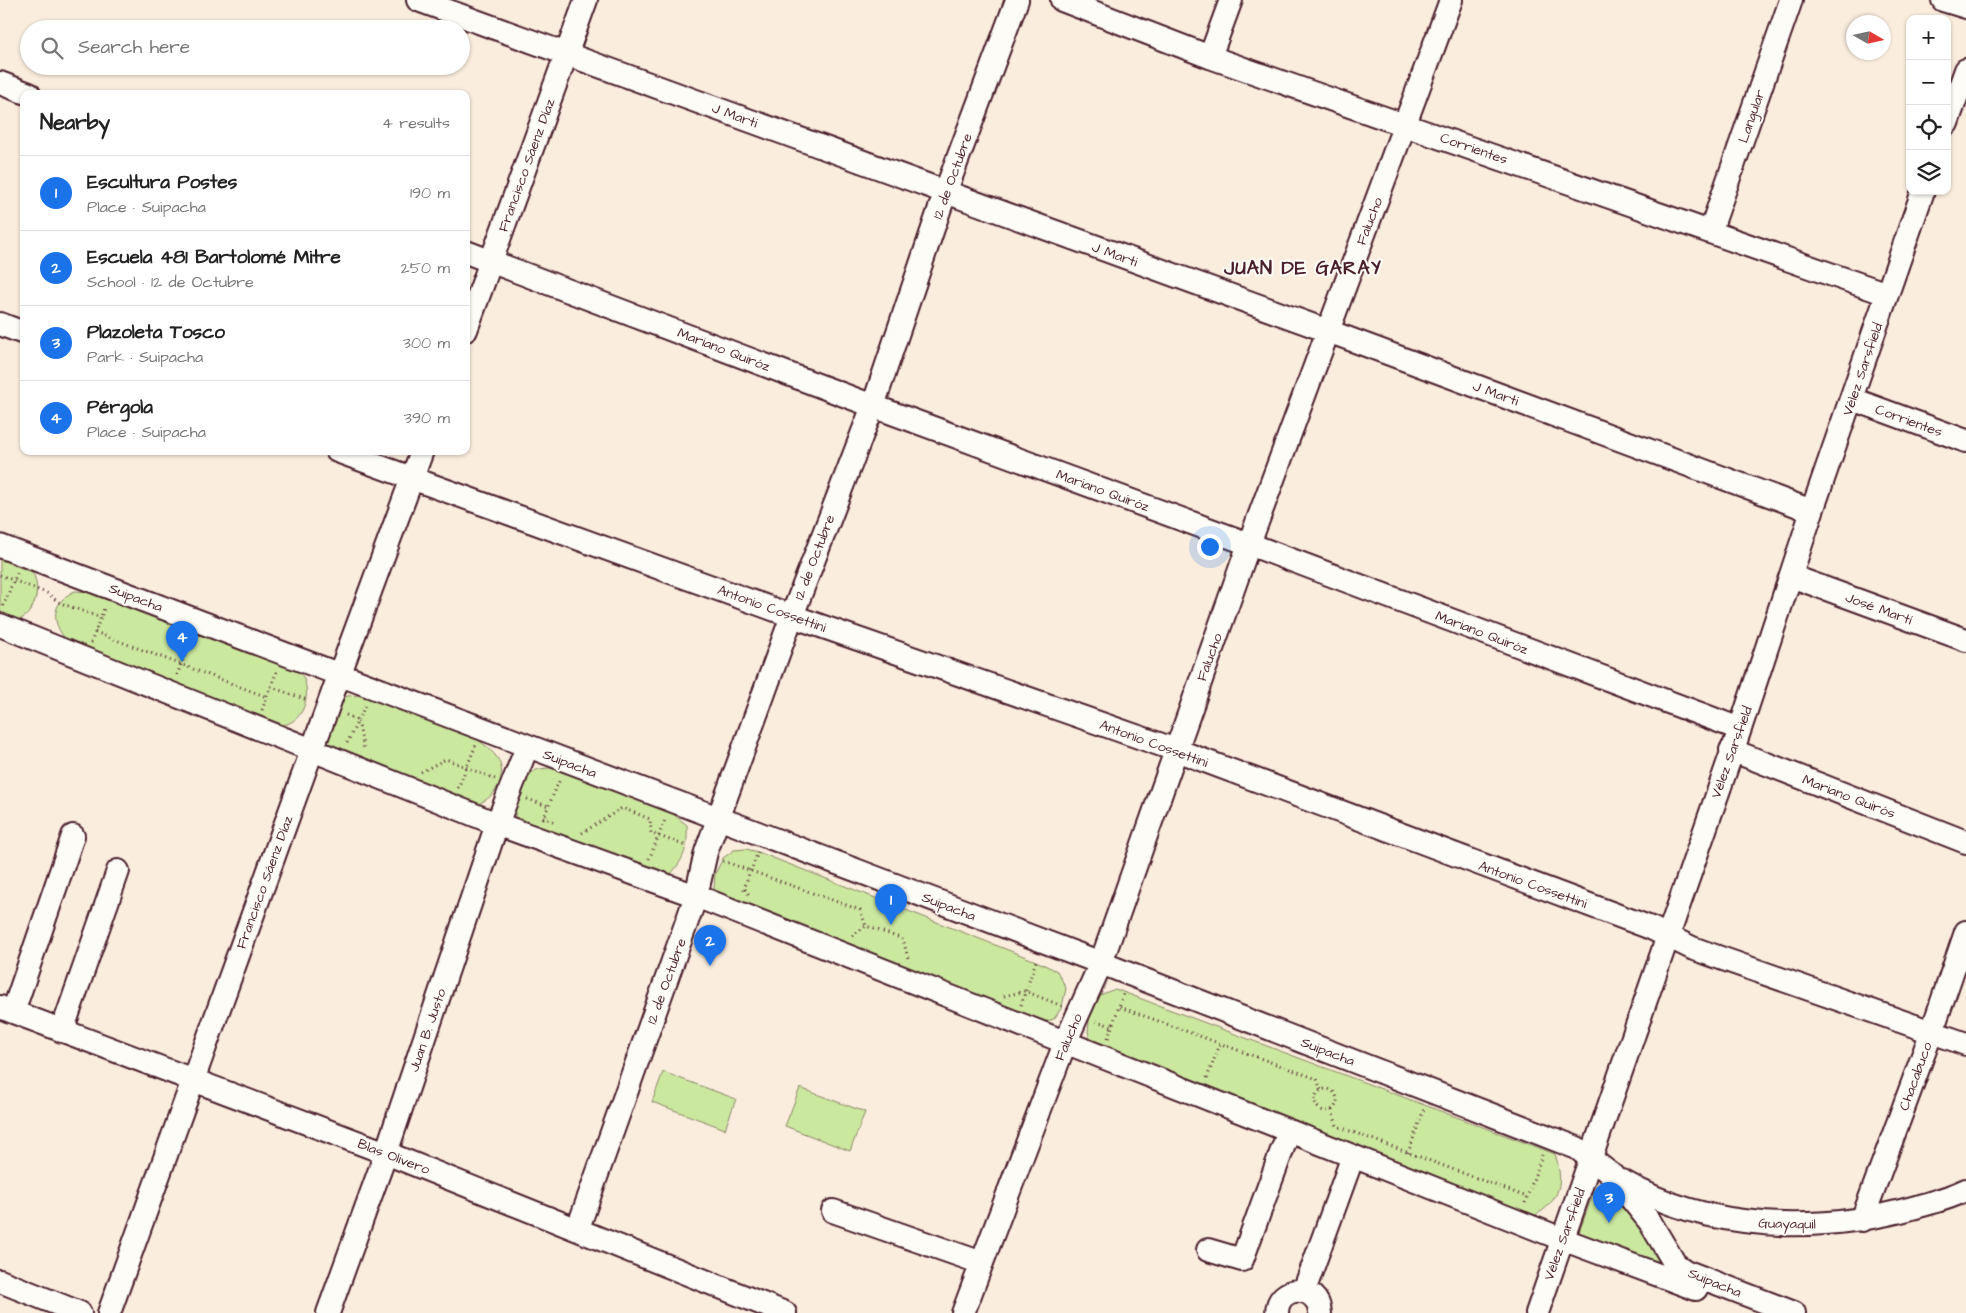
<!DOCTYPE html>
<html lang="en">
<head>
<meta charset="utf-8">
<style>
	body { margin:0; font-family:"Architects Daughter",sans-serif; background:#f6f6f6; color:#222 }
	.controls { position:absolute; right:15px; top:15px; display:grid; overflow:hidden; border-radius:10px; box-shadow:0 1px 4px #0004 }
	.controls button { width:45px; height:45px; display:grid; place-items:center; padding:0; border:0; border-bottom:1px solid #e0e0e0; background:#fff; color:#222; font:25px sans-serif }
	.compass { position:absolute; left:1846px; top:15px; width:45px; height:45px; border-radius:50%; background:#fff; box-shadow:0 1px 4px #0004; rotate:99deg }
	.you { position:absolute; left:1209px; top:546px; width:18px; height:18px; margin:-12px; border:4px solid #fff; border-radius:50%; background:#1a73e8; box-shadow:0 0 0 8px #1a73e833 }
	.badge { display:grid; place-items:center; width:32px; height:32px; border-radius:50%; background:#1a73e8; color:#fff; font-size:16px; font-weight:700 }
	.pin { position:absolute; translate:-50% -41px; filter:drop-shadow(0 1px 2px #0008) }
	.pin::after { content:''; position:absolute; top:26px; width:18px; height:15px; background:inherit; clip-path:polygon(0 0,100% 0,50% 100%) }
	.list { margin:0; padding:0; list-style:none }
	h2 { display:flex; justify-content:space-between; align-items:center; height:65px; margin:0; padding:0 20px; font-size:21px }
	h2 small { font-size:16px; font-weight:400; color:#767676 }
	.list li { display:grid; grid-template-columns:32px 1fr auto; gap:15px; align-items:center; box-sizing:border-box; height:75px; padding:0 20px; border-top:1px solid #e0e0e0 }
	.list b { display:block; font-size:19px; white-space:nowrap }
	.list p { margin:0; font-size:16px; white-space:nowrap; color:#767676 }
	.list em { font-size:16px; font-style:normal; color:#767676 }
	.icon { flex:none; width:28px; height:28px; fill:none; stroke:currentColor; stroke-width:2; stroke-linecap:round; stroke-linejoin:round }
	.map { position:relative; flex:none; width:1966px; height:1313px; overflow:hidden }
	.search { position:absolute; background:#fff; box-shadow:0 1px 4px #0004; left:20px; top:20px; width:450px; height:55px; display:flex; align-items:center; gap:12px; box-sizing:border-box; padding:0 18px; border-radius:28px; color:#767676; font-size:19px }
	.panel { position:absolute; background:#fff; box-shadow:0 1px 4px #0004; left:20px; top:90px; width:450px; height:365px; border-radius:10px }
	.map>svg:first-child { display:block }
	.green { fill:#cbe89f; stroke:#8a8465 }
	.lines { fill:none; stroke-linecap:round; stroke-linejoin:round }
	.minor-casing { stroke:#4a1f2b; stroke-width:26 }
	.path { stroke:#4a1f2b; stroke-width:3; stroke-dasharray:1 4; stroke-linecap:butt }
	.minor { stroke:#fdfcf7; stroke-width:22 }
	.labels { text-anchor:middle; stroke-width:4; stroke-linejoin:round; paint-order:stroke }
	.street-label { font-size:14px; fill:#4a1f2b; stroke:#fdfcf7 }
	.district-label { font-size:19px; font-weight:bold; letter-spacing:1px; fill:#4a1f2b; stroke:#fdfcf7 }
</style>
</head>
<body>
<div class="map">
<svg width="1966" height="1313" viewBox="0 0 1966 1313">
	<rect width="100%" height="100%" fill="#faedde"/>
	<filter id="ink" filterUnits="userSpaceOnUse"><feTurbulence type="fractalNoise" baseFrequency=".02" numOctaves="2"/><feDisplacementMap in="SourceGraphic" scale="10" xChannelSelector="R" yChannelSelector="G"/><feConvolveMatrix kernelMatrix="1 2 1 2 8 2 1 2 1" color-interpolation-filters="sRGB"/></filter>
	<g filter="url(#ink)">
		<path class="green" d="M0,554C10,559 24,562 31,571C43,585 35,617 16,621C11,622 5,620 0,620Z
			M75,591L93,592L291,667C295,670 301,673 303,677C311,693 305,718 287,724C283,726 276,724 272,724L70,644C51,625 49,603 75,591Z
			M359,695L369,697L478,740C485,745 493,751 498,759C507,774 497,795 482,802C478,805 472,804 467,804L329,748L324,738L336,702L347,696Z
			M550,768L563,772L669,811L687,825C688,849 684,860 668,877L516,819L513,805L526,776L538,769Z
			M746,849L758,852L1036,961L1057,971L1066,988L1062,1007L1054,1019L1036,1024L719,899L714,889L715,874L723,858L734,850Z
			M1115,989L1555,1154C1564,1181 1561,1201 1534,1216L1093,1048L1088,1032L1090,1011L1100,995Z
			M663,1072L736,1099L725,1129L652,1102Z
			M800,1088L865,1112L850,1151L785,1126Z
			M1593,1194L1616,1203L1630,1213L1663,1267L1579,1232Z"/>
		<g class="lines">
			<g class="minor-casing">
				<path id="minor" d="M418,0L1328,331L1812,511
					M1062,0L1210,57L1887,294
					M1943,0L1966,7
					M1210,57L1231,0
					M0,83L29,94
					M1947,123L1966,70
					M1710,232L1791,0
					M466,252L873,406L1249,544L1740,729
					M0,324L24,333
					M466,330L586,0
					M1852,399L1966,441
					M337,451L792,616L1176,750L1651,928L1692,948L1966,1044
					M0,546L1101,963L1577,1148L1612,1175L1650,1222L1675,1264L1685,1271L1794,1313
					M1791,576L1966,640
					M0,625L497,824L696,896L1562,1239L1696,1289
					M1731,750L1966,842
					M0,1007L386,1153L785,1313
					M13,1012L73,836
					M62,1031L118,871
					M1622,1181C1710,1232 1820,1234 1916,1207C1933,1202 1950,1198 1966,1190
					M833,1211L982,1263
					M1862,1220L1932,1031L1966,932
					M578,1228L696,896L706,852L792,616L873,406L945,193L1017,0
					M1208,1250L1242,1260L1289,1131
					M0,1281L80,1313
					M1304,1291L1353,1156
					M109,1313L340,673L422,451
					M328,1313L386,1153L497,824L527,747
					M963,1313L1065,1043L1101,963L1249,544L1451,0
					M1277,1313C1277,1284 1318,1283 1320,1313
					M1537,1313L1740,729L1812,511L1923,191"/>
			</g>
			<path class="path" d="M0,575L49,594L58,602L101,618
				M3,606L17,573
				M95,632L267,697
				M91,643L105,606
				M177,675L191,639
				M271,687L307,700
				M262,710L277,671
				M346,715L358,720L364,750
				M347,743L366,704
				M421,772L446,759L495,779
				M458,788L476,745
				M527,799L548,806
				M543,817L555,822
				M543,819L560,779
				M582,833L622,808L650,819L651,833L686,846
				M649,859L666,818
				M723,861L860,910L866,926
				M745,889L750,896
				M744,890L750,870L752,868L758,852
				M852,936L866,926L903,939L908,958
				M1004,996L1025,991L1062,1006
				M1021,1005L1036,961
				M1120,1007L1317,1079L1321,1090
				M1096,1021L1112,1026
				M1108,1038L1124,992
				M1207,1078L1220,1044
				M1315 1100a11 11 0 1 1 22 0a11 11 0 1 1-22 0Z
				M1332,1110L1337,1126L1527,1197
				M1408,1153L1424,1109
				M1525,1203L1542,1155"/>
			<use href="#minor" class="minor"/>
		</g>
	</g>
	<g class="labels">
		<g class="street-label">
			<text transform="translate(735 115) rotate(20)" y="5">J Marti</text>
			<text transform="translate(1751 116) rotate(-71)" y="5">Langular</text>
			<text transform="translate(1474 148) rotate(19)" y="5">Corrientes</text>
			<text transform="translate(526 165) rotate(-70)" y="5">Francisco Sáenz Díaz</text>
			<text transform="translate(952 176) rotate(-70)" y="5">12 de Octubre</text>
			<text transform="translate(1369 221) rotate(-69)" y="5">Falucho</text>
			<text transform="translate(1115 254) rotate(20)" y="5">J Marti</text>
			<text transform="translate(724 349) rotate(21)" y="5">Mariano Quiróz</text>
			<text transform="translate(1862 369) rotate(-71)" y="5">Vélez Sarsfield</text>
			<text transform="translate(1496 393) rotate(20)" y="5">J Marti</text>
			<text transform="translate(1909 420) rotate(20)" y="5">Corrientes</text>
			<text transform="translate(1103 490) rotate(20)" y="5">Mariano Quiróz</text>
			<text transform="translate(814 557) rotate(-69)" y="5">12 de Octubre</text>
			<text transform="translate(136 597) rotate(21)" y="5">Suipacha</text>
			<text transform="translate(772 608) rotate(20)" y="5">Antonio Cossettini</text>
			<text transform="translate(1879 608) rotate(20)" y="5">José Martí</text>
			<text transform="translate(1482 632) rotate(21)" y="5">Mariano Quiróz</text>
			<text transform="translate(1209 657) rotate(-70)" y="5">Falucho</text>
			<text transform="translate(1154 743) rotate(20)" y="5">Antonio Cossettini</text>
			<text transform="translate(1731 752) rotate(-70)" y="5">Vélez Sarsfield</text>
			<text transform="translate(570 763) rotate(21)" y="5">Suipacha</text>
			<text transform="translate(1849 796) rotate(21)" y="5">Mariano Quirós</text>
			<text transform="translate(264 882) rotate(-70)" y="5">Francisco Sáenz Díaz</text>
			<text transform="translate(1533 884) rotate(20)" y="5">Antonio Cossettini</text>
			<text transform="translate(949 906) rotate(21)" y="5">Suipacha</text>
			<text transform="translate(666 981) rotate(-70)" y="5">12 de Octubre</text>
			<text transform="translate(427 1030) rotate(-71)" y="5">Juan B. Justo</text>
			<text transform="translate(1068 1037) rotate(-67)" y="5">Falucho</text>
			<text transform="translate(1328 1051) rotate(21)" y="5">Suipacha</text>
			<text transform="translate(1915 1076) rotate(-70)" y="5">Chacabuco</text>
			<text transform="translate(394 1156) rotate(21)" y="5">Blas Olivero</text>
			<text transform="translate(1787 1223) rotate(1)" y="5">Guayaquil</text>
			<text transform="translate(1564 1234) rotate(-70)" y="5">Vélez Sarsfield</text>
			<text transform="translate(1715 1282) rotate(22)" y="5">Suipacha</text>
		</g>
		<g class="district-label">
			<text x="1303" y="274">JUAN DE GARAY</text>
		</g>
	</g>
</svg>
<div class="controls">
<button>+</button>
<button>−</button>
<button><svg class="icon" aria-label="locate" viewBox="0 0 24 24"><circle cx="12" cy="12" r="6"/><path d="M12 2v4M12 18v4M2 12h4M18 12h4"/></svg></button>
<button><svg class="icon" aria-label="layers" viewBox="0 0 24 24"><path d="M12 4l9 5-9 5-9-5zM3 14l9 5 9-5"/></svg></button>
</div>
<svg class="compass" viewBox="-18 -18 36 36"><path d="M0-13l5 13h-10z" fill="#e53935"/><path d="M0 13l5-13h-10z" fill="#767676"/></svg>
<div class="you"></div>
<div class="pin badge" style="left:891px;top:925px">1</div>
<div class="pin badge" style="left:710px;top:966px">2</div>
<div class="pin badge" style="left:1609px;top:1223px">3</div>
<div class="pin badge" style="left:182px;top:662px">4</div>
<div class="search"><svg class="icon" aria-label="search" viewBox="0 0 24 24"><circle cx="10" cy="10" r="6"/><path d="M15 15l6 6"/></svg>Search here</div>
<section class="panel">
<h2>Nearby<small>4 results</small></h2>
<ul class="list">
<li><span class="badge">1</span><div><b>Escultura Postes</b><p>Place · Suipacha</p></div><em>190 m</em></li>
<li><span class="badge">2</span><div><b>Escuela 481 Bartolomé Mitre</b><p>School · 12 de Octubre</p></div><em>250 m</em></li>
<li><span class="badge">3</span><div><b>Plazoleta Tosco</b><p>Park · Suipacha</p></div><em>300 m</em></li>
<li><span class="badge">4</span><div><b>Pérgola</b><p>Place · Suipacha</p></div><em>390 m</em></li>
</ul>
</section>
</div>
</body>
</html>
